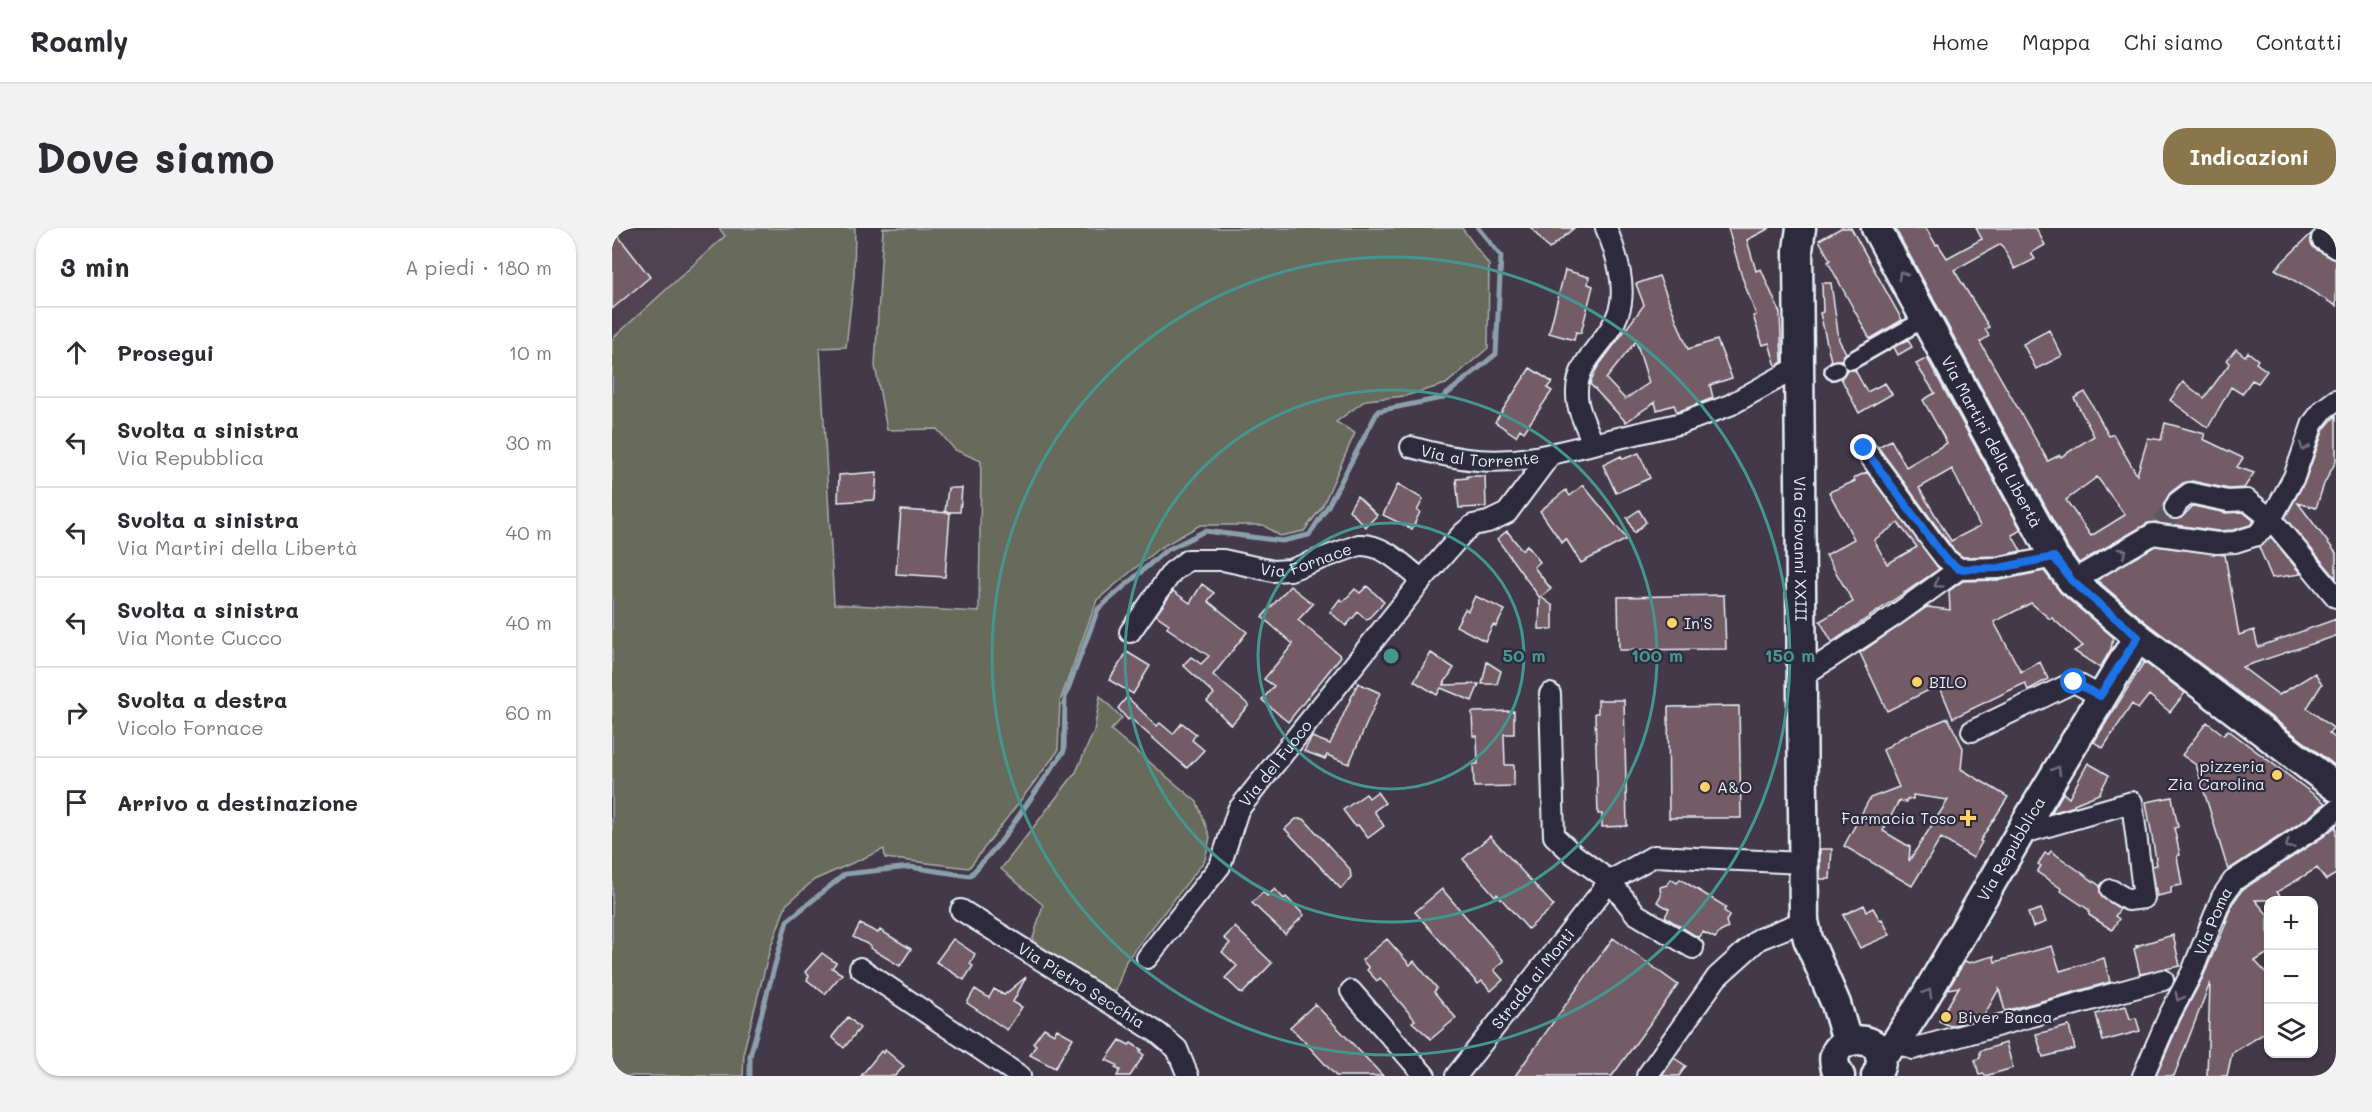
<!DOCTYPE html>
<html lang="it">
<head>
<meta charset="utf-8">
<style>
	body { margin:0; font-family:Mali,sans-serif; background:#f2f2f3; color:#2b2b33 }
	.controls { position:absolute; right:18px; bottom:18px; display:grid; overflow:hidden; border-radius:12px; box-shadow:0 2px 4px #0004 }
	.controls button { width:54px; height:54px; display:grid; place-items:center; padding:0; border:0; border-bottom:2px solid #e1e1e2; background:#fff; color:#2b2b33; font:30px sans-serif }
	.stop { position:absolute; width:18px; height:18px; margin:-14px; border:4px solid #1a73e8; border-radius:50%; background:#fff }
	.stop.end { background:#1a73e8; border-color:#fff; box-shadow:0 2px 6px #0008 }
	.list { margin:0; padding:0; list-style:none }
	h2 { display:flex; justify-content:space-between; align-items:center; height:78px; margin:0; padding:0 24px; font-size:26px }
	h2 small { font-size:20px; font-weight:400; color:#7c7c81 }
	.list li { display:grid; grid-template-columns:39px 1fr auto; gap:18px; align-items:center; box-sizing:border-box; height:90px; padding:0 24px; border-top:2px solid #e1e1e2 }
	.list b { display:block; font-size:22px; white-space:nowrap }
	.list p { margin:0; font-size:20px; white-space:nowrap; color:#7c7c81 }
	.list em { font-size:20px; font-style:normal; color:#7c7c81 }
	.icon { flex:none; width:33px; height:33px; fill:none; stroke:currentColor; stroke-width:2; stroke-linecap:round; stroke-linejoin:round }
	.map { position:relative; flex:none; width:1724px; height:848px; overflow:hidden; border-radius:24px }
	header { display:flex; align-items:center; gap:36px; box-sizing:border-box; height:84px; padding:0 30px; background:#fff; border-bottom:2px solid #e1e1e2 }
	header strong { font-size:28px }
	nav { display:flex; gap:33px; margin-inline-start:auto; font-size:21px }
	.intro { display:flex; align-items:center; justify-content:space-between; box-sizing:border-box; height:144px; padding:0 36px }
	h1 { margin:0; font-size:42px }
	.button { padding:15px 27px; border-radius:24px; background:#8a764a; color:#fff; font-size:21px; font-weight:700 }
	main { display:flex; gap:36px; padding:0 36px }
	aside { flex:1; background:#fff; border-radius:24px; box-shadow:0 2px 4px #0004 }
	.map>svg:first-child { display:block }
	.built { fill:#514351 }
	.green { fill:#676a5c; stroke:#a8aeaa; stroke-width:1.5 }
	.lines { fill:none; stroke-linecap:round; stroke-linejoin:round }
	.stream { stroke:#8c9fab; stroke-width:5 }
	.building { fill:#735b65; stroke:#e8f1f8; stroke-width:1.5; fill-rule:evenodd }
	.minor-tunnel { stroke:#5c5563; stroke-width:20; stroke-dasharray:20 10; stroke-linecap:butt }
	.pedestrian-casing { stroke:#e8f1f8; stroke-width:20 }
	.minor-casing { stroke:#e8f1f8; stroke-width:24 }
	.secondary-casing { stroke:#e8f1f8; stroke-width:33 }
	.pedestrian { stroke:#2f2a3d; stroke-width:15 }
	.minor { stroke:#2f2a3d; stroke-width:20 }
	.secondary { stroke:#2f2a3d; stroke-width:28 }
	.oneway { stroke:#70707e }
	.route { stroke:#1a73e8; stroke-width:8 }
	.ring { fill:none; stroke:#459590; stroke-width:3 }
	.poi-dot { fill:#ffd166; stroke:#2f2a3d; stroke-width:2 }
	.labels { text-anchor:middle; stroke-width:4.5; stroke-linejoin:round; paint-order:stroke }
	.street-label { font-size:16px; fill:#e8f1f8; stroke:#2f2a3d }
	.poi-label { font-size:16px; fill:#e8f1f8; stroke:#2f2a3d; text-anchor:start }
	.centre { fill:#459590; stroke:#2f2a3d; stroke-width:3 }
	.ring-label { font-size:18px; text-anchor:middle; font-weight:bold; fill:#459590; stroke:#2f2a3d; stroke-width:4.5; stroke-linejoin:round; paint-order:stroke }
</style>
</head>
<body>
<header>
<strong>Roamly</strong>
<nav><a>Home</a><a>Mappa</a><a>Chi siamo</a><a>Contatti</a></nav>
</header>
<div class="intro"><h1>Dove siamo</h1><a class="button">Indicazioni</a></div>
<main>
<aside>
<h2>3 min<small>A piedi · 180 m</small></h2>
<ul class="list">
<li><svg class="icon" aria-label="ahead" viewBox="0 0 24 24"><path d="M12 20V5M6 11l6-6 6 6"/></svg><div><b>Prosegui</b></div><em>10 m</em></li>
<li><svg class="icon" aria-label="left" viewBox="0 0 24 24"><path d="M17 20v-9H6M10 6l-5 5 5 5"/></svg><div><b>Svolta a sinistra</b><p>Via Repubblica</p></div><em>30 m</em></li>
<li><svg class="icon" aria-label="left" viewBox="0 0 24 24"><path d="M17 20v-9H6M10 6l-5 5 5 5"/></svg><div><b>Svolta a sinistra</b><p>Via Martiri della Libertà</p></div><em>40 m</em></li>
<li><svg class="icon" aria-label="left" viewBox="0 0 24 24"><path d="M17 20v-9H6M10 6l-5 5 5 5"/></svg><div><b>Svolta a sinistra</b><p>Via Monte Cucco</p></div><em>40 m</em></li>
<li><svg class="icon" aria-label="right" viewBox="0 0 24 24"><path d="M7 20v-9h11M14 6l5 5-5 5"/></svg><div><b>Svolta a destra</b><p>Vicolo Fornace</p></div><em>60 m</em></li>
<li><svg class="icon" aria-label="arrive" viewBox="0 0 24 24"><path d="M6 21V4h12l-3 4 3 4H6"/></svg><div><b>Arrivo a destinazione</b></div></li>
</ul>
</aside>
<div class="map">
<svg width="1724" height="848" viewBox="0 0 1724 848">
	<rect width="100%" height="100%" fill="#433949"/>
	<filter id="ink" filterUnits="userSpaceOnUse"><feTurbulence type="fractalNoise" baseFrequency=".0167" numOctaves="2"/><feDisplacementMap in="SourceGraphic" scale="12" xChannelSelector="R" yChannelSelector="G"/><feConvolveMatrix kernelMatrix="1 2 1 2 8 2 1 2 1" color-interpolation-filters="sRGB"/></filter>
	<g filter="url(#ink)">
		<path class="built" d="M0,0H107L113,8L0,111Z"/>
		<path class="green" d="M107,0H243L242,48L234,119L208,120L222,376L367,384L369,233L343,222L325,201L275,202L263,138L271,0H850L877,37L876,120L834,156L793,168L754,172L724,194L743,205L710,279L692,303L668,308L651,297H588L546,321L485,372L448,473L446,523L357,640L273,630L272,621L202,652L174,677L158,721L132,822L131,848H0V111L113,8Z
			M488,468L510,490L499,502L585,574L598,609L593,632L514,733L502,768L419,717L431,677L389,641L464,544L482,503Z"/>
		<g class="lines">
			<path class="stream" d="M138,848V828L175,693L233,646L298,639L358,648L390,612L452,523L453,469L486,381L553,323L593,303L670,313L697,307L716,278L766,183L830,170L884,126L889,28L866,0"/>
		</g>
		<path class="building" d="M0,0L38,49L0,81Z
			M919,0H962L937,21Z
			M1116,0H1158L1135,12L1144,43L1149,41L1168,85L1170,134L1164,138L1157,115L1151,117L1141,88L1144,87L1130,49Z
			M1229,0H1239L1290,92L1258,111L1216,34L1218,32L1207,12Z
			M1283,0H1314L1324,17L1326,16L1335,30L1370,11L1364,0H1424L1433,17L1419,25L1423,31L1403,41L1389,16L1342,42L1377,99L1373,101L1377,108L1368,114L1436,233L1448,227L1449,229L1482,208L1462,170L1473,164L1497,208L1501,206L1525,247L1536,210L1549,212L1553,195L1593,206L1591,211L1631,230L1625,239L1642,245L1632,260L1617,261L1580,253L1571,255L1558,265L1552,275L1551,281L1557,290H1569L1581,278L1614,285L1631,284L1642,293L1638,297L1621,302L1606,303L1543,294L1536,295L1467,335L1456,320ZM1485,249L1513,287L1479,308L1454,272Z
			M1699,6V16L1703,21L1724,32V78L1663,41Z
			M953,42L977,49L976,56L981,58L969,105L964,104L962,112L937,105Z
			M1047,48L1076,121L1105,112L1120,150L1098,157L1101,170L1065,184L1062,177L1045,182L1043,174L1014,194L978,156L985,140L1032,77L1024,56ZM1024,113L1037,155L1013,171L994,151Z
			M1210,55H1219L1227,112L1234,125L1229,132L1219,133L1208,85L1211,84Z
			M1437,102L1450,128L1424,141L1411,116Z
			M1296,112L1300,119L1286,127L1282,119Z
			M1624,121L1633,128L1636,124L1646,132L1644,135L1655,143L1646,155L1640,152L1630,166L1619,159L1596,200L1558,172L1571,154L1592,170L1618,135L1615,132Z
			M1315,130L1409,302L1400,307L1409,323L1386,328L1351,329L1342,322L1266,219L1279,212L1294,239L1335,215L1311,172L1323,165L1304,136ZM1340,241L1368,298L1339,313L1307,260Z
			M918,140L940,154L935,160L940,163L912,204L908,201L904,208L883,194Z
			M1235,142H1243L1255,164L1273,155L1280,166L1247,185L1229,150Z
			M1724,187V233L1712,256L1704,280L1686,275L1724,325V350L1673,290L1693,253L1712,201Z
			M1027,225L1038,250L1004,265L991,237L1009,228L1011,231Z
			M265,244L263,272L226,274L227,247Z
			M1255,244L1327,341L1220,414L1208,393L1241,374L1214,327L1242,311L1217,264L1243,253L1242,250ZM1286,295L1305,319L1275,336L1262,312Z
			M855,248H873L874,279L847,280L844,251L855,250Z
			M786,256L811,271L805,283L808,284L800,301L771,287Z
			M971,257L1015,311L969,335L954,311L950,315L928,283L954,262L958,268Z
			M336,260H350L348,284H333Z
			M745,268L765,287L754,299L737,282Z
			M289,282L338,285L333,349L284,346Z
			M1027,282L1034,294L1022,305L1015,290Z
			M895,303L910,322L915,317L928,334L922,339L939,361L929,369L941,378V401H927L928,370L885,311Z
			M1659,309L1689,346L1660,350L1647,319Z
			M1543,318L1613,327L1627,407L1642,402L1646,419L1724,391V408L1630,439L1667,467L1703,445L1710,456L1695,480L1721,500L1717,505L1724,511V538L1536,396L1485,352Z
			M1432,343L1449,365L1501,409L1499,421L1488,440L1462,423L1471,418L1440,390L1438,391L1419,375L1382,394L1409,444L1428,434L1436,451L1416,462L1413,455L1341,490L1327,457L1275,483L1248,425L1315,379L1338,382L1337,363L1351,353L1389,352Z
			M590,356L602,365L596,373L635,404L601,447L637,477L619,497L595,473L602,466L571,437L579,429L589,436L597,428L555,400L557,396L544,387L561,363L578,375Z
			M678,358L701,376L686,392L729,428L676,494L650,472L662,458L652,451L681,416L650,389Z
			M755,358L772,374L755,392L746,384L734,398L718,384L728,371L731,374L743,361L748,365Z
			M1112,367L1114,421L1007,422L1006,369Z
			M863,368L893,382L884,398L881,397L873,413L844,398L853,381L856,383Z
			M515,424L538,438L521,466L497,452Z
			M819,425L842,440L831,457L867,456L860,473L829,460L825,467L802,453Z
			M875,434L889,443L885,456H870Z
			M1532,434L1573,465L1558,484L1537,467L1526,481L1520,476L1491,520L1482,514Z
			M746,455L768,465L737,536L715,527L713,531L692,523L700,509L718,516Z
			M515,469L545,498L548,495L561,506L570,495L584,506L580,512L592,522L575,540L518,490L516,492L506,480Z
			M986,472H1012L1015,598L990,599V586H986L983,485H986Z
			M1127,478L1129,590H1057L1056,479Z
			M902,483V506H892L893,537H902V558L862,559L861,536H866L865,508H861L860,484Z
			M1336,490L1351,520L1349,541L1396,569L1368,613L1370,614L1361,630L1329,610L1300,658L1232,618L1258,570L1287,559L1271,522L1289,510ZM1301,567L1336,572L1297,633L1298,619L1271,603L1287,573L1294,574L1295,571H1301Z
			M1595,494L1612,507L1616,502L1713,575L1697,589L1616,642L1584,537L1570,527Z
			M1476,535L1497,547L1487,566L1462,576L1463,578L1439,585L1451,565L1457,570Z
			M765,564L773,575L762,583L772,598L756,610L746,597L743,598L731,582L754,566L757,570Z
			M1560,569L1566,599L1562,600L1568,627L1565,628L1570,657L1559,659V665L1545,668L1540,638L1545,637L1534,574Z
			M684,591H692L738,641L739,649L729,661L673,601Z
			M1724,598V646L1714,652L1705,640L1665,664L1671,672H1643L1656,687V725L1643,733L1656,747V803L1620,825L1615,848H1595L1598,755L1562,848H1544L1568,793L1591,749L1615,693L1613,694L1621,675L1630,662L1711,609Z
			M878,608L942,678L916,701L885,666L883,668L851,631Z
			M1208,621H1220L1218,651H1208Z
			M1439,623L1488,658L1489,668L1508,681L1503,688L1507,691L1500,702L1477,687V682L1449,663L1450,661L1425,644L1429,638L1426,636L1433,625L1436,627Z
			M1059,651L1065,655L1068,651L1114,679L1112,683L1118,687L1114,693L1116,700L1108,704L1103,710L1091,704L1087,710L1053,689L1057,681L1045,674L1049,667L1048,659L1055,657Z
			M663,661L672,671L674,669L692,687L673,706L640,675L651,664L655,668Z
			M830,661L892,733L882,742L891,752L879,763L870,753L866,756L803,684Z
			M1252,677L1255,683L1261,680L1268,692L1270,691L1278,707L1248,720L1231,687Z
			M1429,681L1434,694L1421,699L1416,685Z
			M248,696L266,705L268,702L299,721L288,738L258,720L259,718L241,709Z
			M623,699L660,735L630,766L613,750L625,738L610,724L618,715L612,710Z
			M1561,707L1568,738L1528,746L1522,721L1526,719L1524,718Z
			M1001,710L1066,757L1000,848H903Z
			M341,711L363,726L358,736L361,738L352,752L324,734Z
			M775,711L798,737L802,733L825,760L822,764L844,790L819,811L800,794L803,792L768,750L765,753L755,742L757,740L750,732Z
			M1440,718L1448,743L1492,730L1498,754L1393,783L1387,761L1371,789L1361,792L1357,790L1355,785L1349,795L1338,798L1327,793L1347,759L1336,761L1353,733L1357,735L1382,728L1383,734Z
			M210,725L224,735L220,740L230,746L213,766L195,752L197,748L193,744Z
			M414,749L401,774L410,779L395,802L355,775L363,761L377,770L382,761L392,767Z
			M703,776L771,848H724L689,810L678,799Z
			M1514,778L1518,791L1524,790L1528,803L1491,813L1484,786Z
			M236,789L248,800L232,820L220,809Z
			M1457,798L1463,821L1431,829L1424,806Z
			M432,800L442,806L445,801L461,810L443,840L418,827L424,817L421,815Z
			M508,812L517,817L519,815L530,822L528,824L532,827L518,848H505L508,842L503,840L505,837L494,832Z
			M1394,815L1401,840L1373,848L1372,846L1367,847L1363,832L1368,830V823Z
			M273,822L292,838L283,848H249L269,823L271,825Z
			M1062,830L1074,838L1067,848H1050Z"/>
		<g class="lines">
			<path class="minor-tunnel" d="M1549,296L1563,280"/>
			<g class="pedestrian-casing">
				<path id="pedestrian" d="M1239,133L1314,90
					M1221,143L1225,141"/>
			</g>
			<g class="minor-casing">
				<g id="minor">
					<path d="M1710,11L1724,20"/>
					<path d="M981,216C976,201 965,183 965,167C963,132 996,115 1006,86C1016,60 1004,24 994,0"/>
					<path id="s1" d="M799,219C848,233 888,238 939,226"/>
					<path d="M1252,220L1320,313L1333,330L1347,341"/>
					<path d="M1563,280L1566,274L1578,265L1616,273L1635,272L1659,291L1724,369"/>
					<path d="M1460,353L1541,306L1605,315L1623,314L1645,307L1659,291L1682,249L1701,195L1712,181L1724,172"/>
					<path id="s2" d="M518,404L560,344L576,332H611L661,343L678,342L747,317C771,315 792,338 810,352L850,306L861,297L876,294L895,285L939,226L1070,195L1118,177L1188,138"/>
					<path d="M1192,447L1282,388L1347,341L1387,340L1442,329"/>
					<path d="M938,466L942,608L961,626L998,653L1024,686L1081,720"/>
					<path d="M1360,503L1462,454L1488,468"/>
					<path d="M1408,606L1520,574L1532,670L1516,672L1499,662"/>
					<path id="s3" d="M349,682L546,805L565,821L576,848"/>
					<path id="s4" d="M535,730L608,638L626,582L810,352"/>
					<path d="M248,740L408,848"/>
					<path d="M739,763L813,848"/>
					<path d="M1284,814L1301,821L1551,752"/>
					<path id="s5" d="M844,848L998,653L1042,628L1191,635"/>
					<path d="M1035,848L1105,749L1147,711L1192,693"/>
					<path id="s6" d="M1531,848L1557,788L1580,744L1610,669L1621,653L1704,599L1724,582"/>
				</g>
			</g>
			<g class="secondary-casing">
				<g id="secondary">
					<path id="s7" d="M1189,0L1186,22L1192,693L1196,711L1224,776L1235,813"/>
					<path id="s8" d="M1264,0L1442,329L1460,353L1526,409L1724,559"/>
					<path id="s9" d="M1268,828L1284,814L1310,774L1415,593L1526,409"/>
					<path d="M1228,848C1199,803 1291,798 1264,848"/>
				</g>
			</g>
			<use href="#pedestrian" class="pedestrian"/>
			<use href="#minor" class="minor"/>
			<use href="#secondary" class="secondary"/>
		</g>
		<defs><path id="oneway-chevron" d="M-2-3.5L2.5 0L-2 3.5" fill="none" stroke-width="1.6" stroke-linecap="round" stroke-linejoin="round" transform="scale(1.5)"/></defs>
		<g class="oneway">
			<use href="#oneway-chevron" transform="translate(1290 47) rotate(-119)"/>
			<use href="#oneway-chevron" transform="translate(1692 219) rotate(109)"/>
			<use href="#oneway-chevron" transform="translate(1511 324) rotate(-30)"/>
			<use href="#oneway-chevron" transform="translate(1326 356) rotate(144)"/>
			<use href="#oneway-chevron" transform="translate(1445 542) rotate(-60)"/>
			<use href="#oneway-chevron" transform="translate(1677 617) rotate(147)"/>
			<use href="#oneway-chevron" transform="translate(1316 765) rotate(-60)"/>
			<use href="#oneway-chevron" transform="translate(1567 769) rotate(118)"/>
		</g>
	</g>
	<g class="lines" filter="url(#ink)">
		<path class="route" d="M1252,220L1320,313L1333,330L1347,341L1387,340L1442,329L1460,353L1526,409L1488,468L1462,454"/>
	</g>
	<g class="ring">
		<circle cx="779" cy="428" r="133"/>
		<circle cx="779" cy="428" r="266"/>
		<circle cx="779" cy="428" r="399"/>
	</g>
	<g class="poi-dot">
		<circle cx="1060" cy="395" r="6"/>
		<circle cx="1305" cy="454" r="6"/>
		<circle cx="1665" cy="547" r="6"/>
		<circle cx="1093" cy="559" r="6"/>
		<path d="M1353 581h6v6h6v6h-6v6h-6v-6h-6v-6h6z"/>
		<circle cx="1334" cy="789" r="6"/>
	</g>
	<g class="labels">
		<g class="street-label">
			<text dy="6" stroke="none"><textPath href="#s8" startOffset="243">Via Martiri della Libertà</textPath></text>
			<text dy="6" stroke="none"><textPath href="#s1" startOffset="70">Via al Torrente</textPath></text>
			<text dy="6" stroke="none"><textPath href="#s7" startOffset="321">Via Giovanni XXIII</textPath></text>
			<text dy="6" stroke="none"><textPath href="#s2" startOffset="214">Via Fornace</textPath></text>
			<text dy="6" stroke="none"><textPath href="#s4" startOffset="236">Via del Fuoco</textPath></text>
			<text dy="6" stroke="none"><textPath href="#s9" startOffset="246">Via Repubblica</textPath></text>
			<text dy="6" stroke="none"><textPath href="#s6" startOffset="170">Via Poma</textPath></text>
			<text dy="6" stroke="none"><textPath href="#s5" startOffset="124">Strada ai Monti</textPath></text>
			<text dy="6" stroke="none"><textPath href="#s3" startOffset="142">Via Pietro Secchia</textPath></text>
		</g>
		<g class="poi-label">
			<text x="1072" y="401">In'S</text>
			<text x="1317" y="460">BILO</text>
			<text x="1653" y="544" text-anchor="end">pizzeria<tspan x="1653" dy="18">Zia Carolina</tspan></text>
			<text x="1105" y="565">A&amp;O</text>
			<text x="1344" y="596" text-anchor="end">Farmacia Toso</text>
			<text x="1346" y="795">Biver Banca</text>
		</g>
	</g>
	<circle cx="779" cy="428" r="9" class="centre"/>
	<g class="ring-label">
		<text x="912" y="434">50 m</text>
		<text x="1045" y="434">100 m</text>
		<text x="1178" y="434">150 m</text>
	</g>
</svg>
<div class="controls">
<button>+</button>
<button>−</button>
<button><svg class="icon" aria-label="layers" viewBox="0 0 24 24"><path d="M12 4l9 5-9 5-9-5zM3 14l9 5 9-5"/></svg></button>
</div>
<div class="stop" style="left:1462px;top:454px"></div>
<div class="stop end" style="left:1252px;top:220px"></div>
</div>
</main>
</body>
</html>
